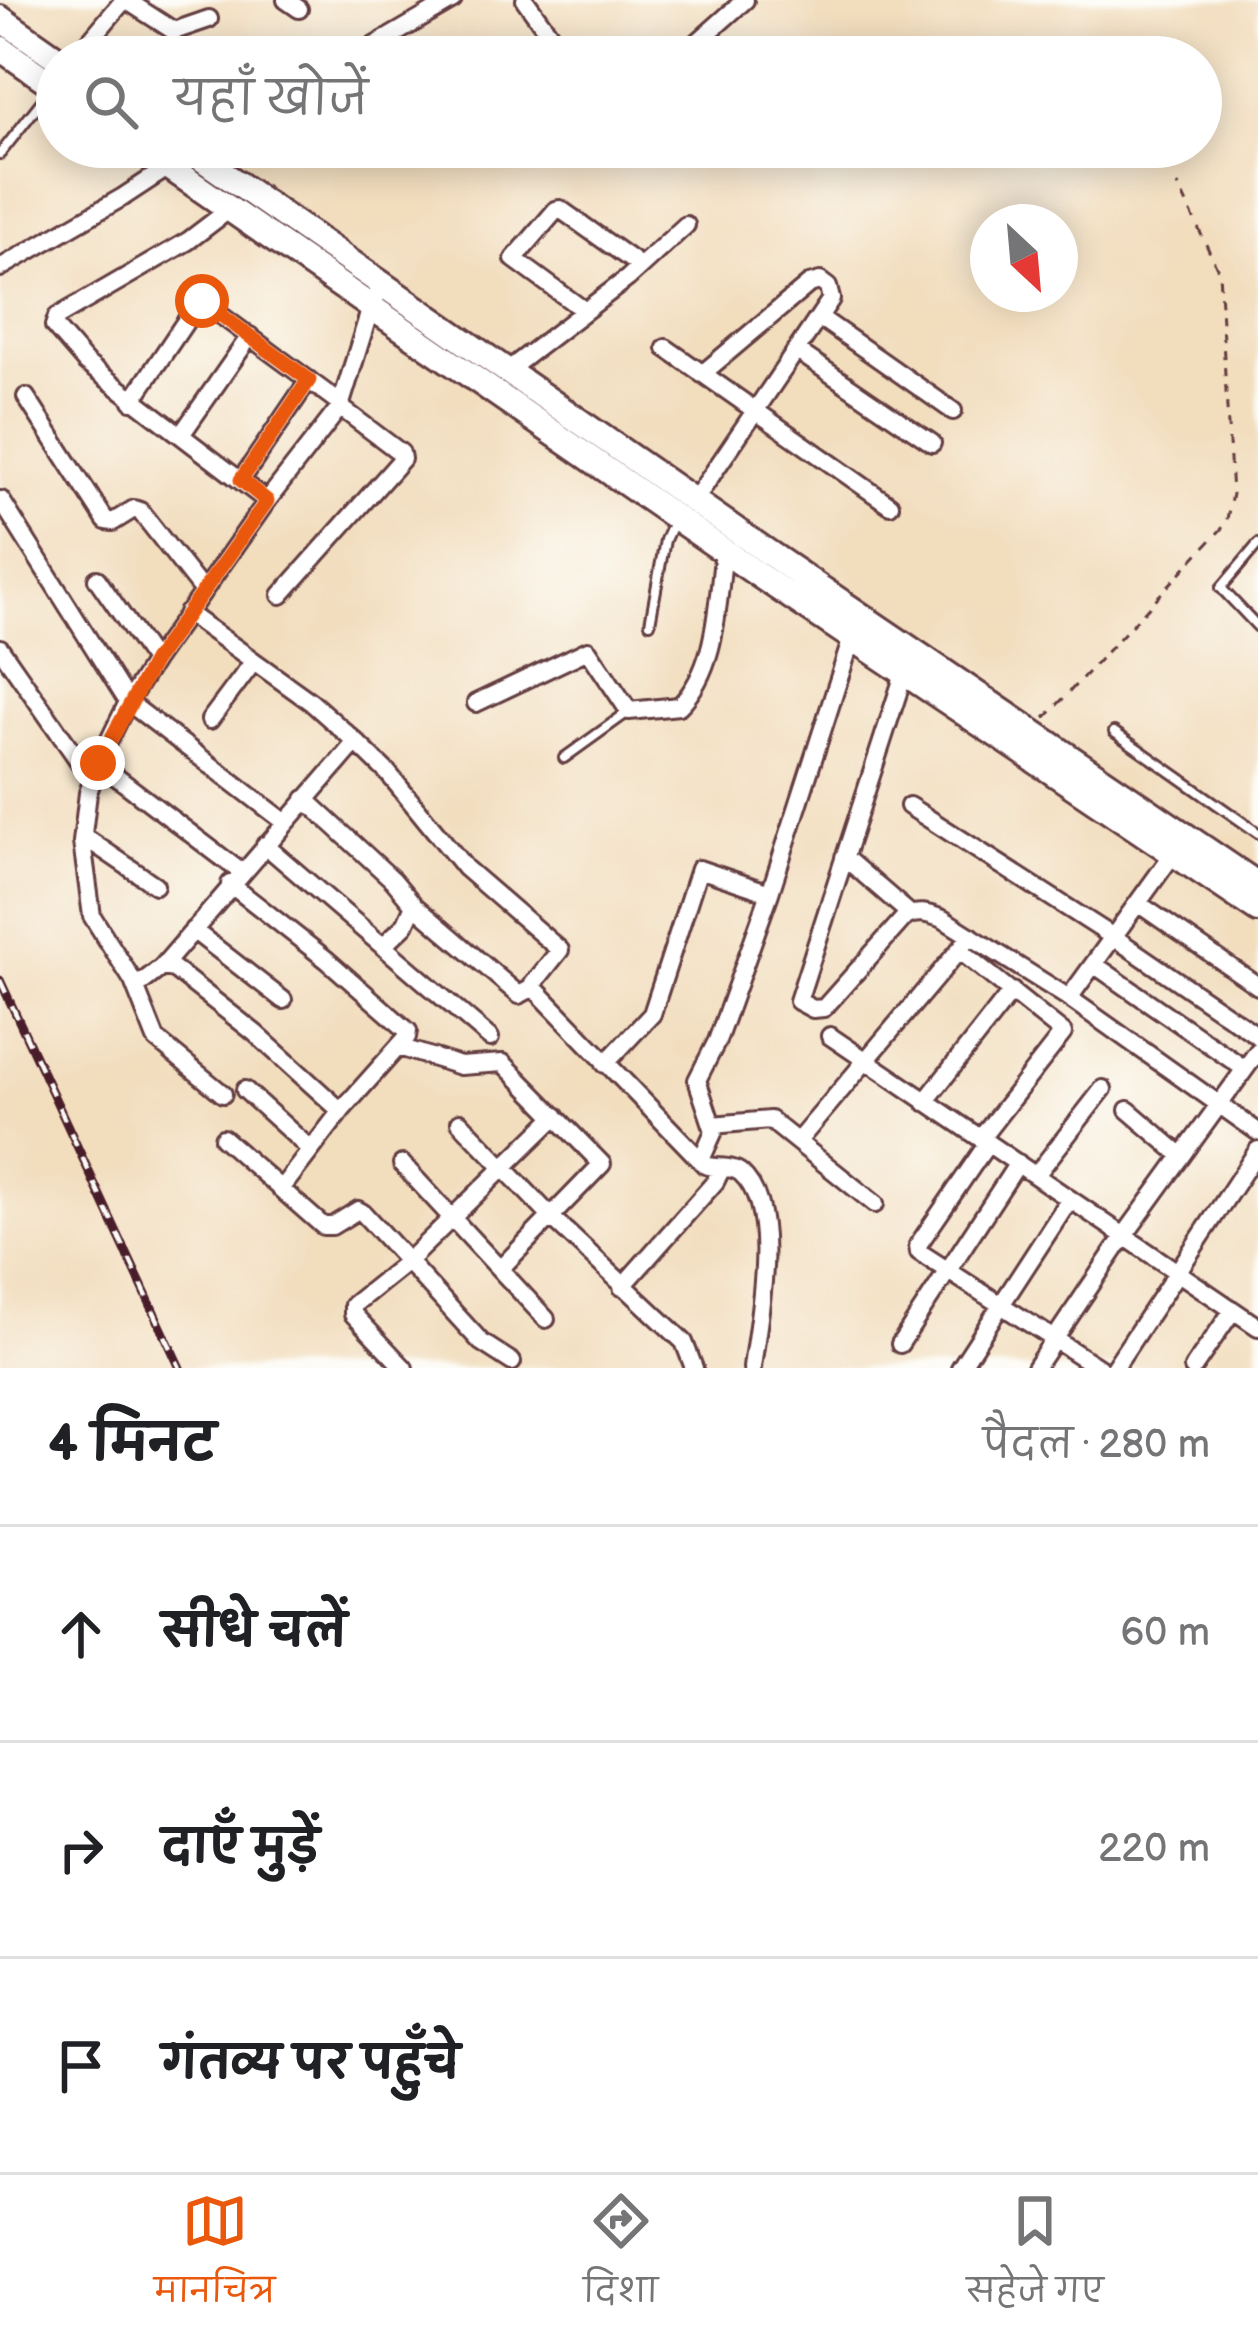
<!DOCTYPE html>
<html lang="hi">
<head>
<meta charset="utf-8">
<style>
	body { margin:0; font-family:"Balsamiq Sans","Playpen Sans Deva",sans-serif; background:#f6f6f6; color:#202124 }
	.compass { position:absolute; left:970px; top:204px; width:108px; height:108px; border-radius:50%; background:#fff; box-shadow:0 6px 30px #0003; rotate:154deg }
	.stop { position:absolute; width:36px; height:36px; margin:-27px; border:9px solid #ea580c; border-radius:50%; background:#fff }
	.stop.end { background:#ea580c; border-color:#fff; box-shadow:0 3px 12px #0008 }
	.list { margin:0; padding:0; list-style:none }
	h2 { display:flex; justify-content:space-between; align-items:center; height:156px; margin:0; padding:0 48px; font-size:51px }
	h2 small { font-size:39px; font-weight:400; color:#757577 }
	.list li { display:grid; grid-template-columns:78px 1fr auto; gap:36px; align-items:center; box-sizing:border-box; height:216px; padding:0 48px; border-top:3px solid #e0e0e0 }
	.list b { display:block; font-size:45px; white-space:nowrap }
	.list em { font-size:39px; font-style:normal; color:#757577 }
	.icon { flex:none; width:66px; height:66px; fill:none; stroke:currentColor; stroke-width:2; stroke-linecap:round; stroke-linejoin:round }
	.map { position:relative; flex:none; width:1258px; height:1368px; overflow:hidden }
	.search { position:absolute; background:#fff; box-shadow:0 6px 30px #0003; left:36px; right:36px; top:36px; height:132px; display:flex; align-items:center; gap:30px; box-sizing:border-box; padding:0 42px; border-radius:66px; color:#757577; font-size:45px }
	.sheet { height:804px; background:#fff }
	nav { display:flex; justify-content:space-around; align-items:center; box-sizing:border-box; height:168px; border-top:3px solid #e0e0e0; background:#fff; font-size:33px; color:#757577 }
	nav a { display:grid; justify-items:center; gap:6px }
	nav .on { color:#ea580c }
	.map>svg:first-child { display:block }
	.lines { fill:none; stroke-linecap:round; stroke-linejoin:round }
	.service-casing { stroke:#633c41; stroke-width:14 }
	.minor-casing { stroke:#633c41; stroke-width:22 }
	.primary-casing { stroke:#633c41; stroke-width:30 }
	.path { stroke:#633c41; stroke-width:3; stroke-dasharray:9 9; stroke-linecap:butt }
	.service { stroke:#fff; stroke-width:8 }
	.minor { stroke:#fff; stroke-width:16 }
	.primary { stroke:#fff; stroke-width:24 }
	.rail-casing { stroke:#4a1f2b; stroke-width:9 }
	.rail { stroke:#fdfcf7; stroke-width:4.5; stroke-dasharray:14; stroke-linecap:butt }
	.route { stroke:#ea580c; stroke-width:15 }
</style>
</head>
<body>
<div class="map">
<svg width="1258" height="1368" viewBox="0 0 1258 1368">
	<rect width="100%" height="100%" fill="#fdfcf7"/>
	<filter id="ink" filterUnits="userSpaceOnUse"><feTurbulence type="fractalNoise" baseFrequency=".00833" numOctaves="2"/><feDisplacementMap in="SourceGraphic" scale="24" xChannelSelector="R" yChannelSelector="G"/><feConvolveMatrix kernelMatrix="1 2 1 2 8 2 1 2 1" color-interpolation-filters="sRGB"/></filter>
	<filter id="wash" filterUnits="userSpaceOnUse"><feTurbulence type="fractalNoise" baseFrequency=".004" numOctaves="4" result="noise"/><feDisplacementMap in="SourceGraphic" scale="48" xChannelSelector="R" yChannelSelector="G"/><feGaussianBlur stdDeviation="2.7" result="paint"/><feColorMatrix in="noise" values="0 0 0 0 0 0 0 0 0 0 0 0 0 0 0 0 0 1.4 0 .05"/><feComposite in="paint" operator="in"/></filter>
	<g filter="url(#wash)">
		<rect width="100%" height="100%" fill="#f2ddbd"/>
	</g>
	<g filter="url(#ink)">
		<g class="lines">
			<g class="service-casing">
				<path id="service" d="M0,154L51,89
					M1258,544L1221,588L1258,627
					M650,623L665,540L674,520
					M1114,732L1258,833
					M564,758L628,712"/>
			</g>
			<g class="minor-casing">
				<path id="minor" d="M126,0L174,31L209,19
					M286,0L299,9
					M525,0L566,57
					M76,57L124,0
					M355,57L453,0
					M681,57L745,0
					M230,209L188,241L57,317L54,326L86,363L267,501
					M0,268L123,197L199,147
					M585,311L514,259L556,210L560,209L640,266
					M819,317L953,411
					M666,348L890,505
					M796,350L932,443
					M507,371L628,278L686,225
					M26,397L106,521L113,522L134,509L140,511L202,590
					M132,401L200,300L341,404
					M181,435L250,336
					M241,480L309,380
					M1,500L128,702L285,822
					M694,501L831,299L828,287L820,281L809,284L702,374
					M97,579L154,661
					M281,595L402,459L401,453L340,407
					M187,613L311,702L354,740L388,773L465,868L560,950L533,984L536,990L705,1165C716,1169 732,1165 741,1173C782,1210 758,1319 752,1368
					M0,648L92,780
					M904,674L798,1001L813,1009L824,1008L903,919C916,909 929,914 943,919L1069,998L1258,1132
					M476,703L588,650L629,711L679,706C718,668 717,601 724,551
					M210,720L254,661
					M98,763L241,872
					M305,799L393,880L414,905L405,925L383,946
					M909,806L1115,938L1258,1036
					M83,836L155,885
					M265,845L490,1038
					M844,857L910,914
					M230,884L327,960L408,1031L407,1037L341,1111L281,1189
					M1139,904L1258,986
					M414,905L519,995L534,987
					M193,930L283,1000
					M959,950L1063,1033L981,1138
					M1095,965L1245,1069
					M162,967L356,742
					M136,987L162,967L174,969L255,1033L341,1111
					M1069,998L1173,854
					M830,1036L1258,1327
					M399,1047L460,1066L503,1063L602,1164L500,1269
					M605,1064L652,1014L699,869L770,893
					M245,1090L311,1150
					M223,1094L156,1039L133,981L92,916L82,842L88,793L98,763L128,702L154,661L267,501L340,407L371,307L382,285
					M925,1102L1012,991
					M1128,1110L1182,1156
					M460,1122L555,1221L684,1342L694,1368
					M712,1125L770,1120L875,1204
					M223,1138L323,1226H332L358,1210L363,1213L481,1342L512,1362
					M798,1141L971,936
					M988,1143L918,1245L919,1252L1099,1368
					M701,1160L714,1131L697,1080L717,1041L770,893L852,638
					M402,1164L546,1319
					M1036,1175L1103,1089
					M622,1287L715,1182L720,1172L717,1168
					M900,1344L1018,1163
					M404,1368L353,1314V1305L408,1261L556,1116
					M960,1368L1070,1199
					M1035,1368L1124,1236L1258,1051
					M1114,1368L1258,1150
					M1193,1368L1233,1310"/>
			</g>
			<g class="primary-casing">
				<path id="primary" d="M0,18L57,58
					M0,48L57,88
					M140,147L760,576L1258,910
					M185,147L766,551L1258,885"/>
			</g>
			<path class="path" d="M1045,718L1226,524L1232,494L1219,272L1178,185"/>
			<use href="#service" class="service"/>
			<use href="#minor" class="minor"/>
			<use href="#primary" class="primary"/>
			<g class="rail-casing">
				<path id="rail" d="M0,980L180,1368"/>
			</g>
			<use href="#rail" class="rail"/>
		</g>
	</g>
	<g class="lines" filter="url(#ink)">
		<path class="route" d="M98,763L154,661L267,501L241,480L309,380L202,301"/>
	</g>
</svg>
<svg class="compass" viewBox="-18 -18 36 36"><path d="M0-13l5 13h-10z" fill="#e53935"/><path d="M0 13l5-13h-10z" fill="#757577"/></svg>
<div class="stop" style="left:202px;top:301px"></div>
<div class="stop end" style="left:98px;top:763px"></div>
<div class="search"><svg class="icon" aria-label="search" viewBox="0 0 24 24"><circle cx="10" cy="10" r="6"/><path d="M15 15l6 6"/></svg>यहाँ खोजें</div>
</div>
<section class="sheet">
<h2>4 मिनट<small>पैदल · 280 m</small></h2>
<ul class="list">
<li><svg class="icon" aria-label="ahead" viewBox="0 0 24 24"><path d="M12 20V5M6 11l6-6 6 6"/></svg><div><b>सीधे चलें</b></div><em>60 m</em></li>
<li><svg class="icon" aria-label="right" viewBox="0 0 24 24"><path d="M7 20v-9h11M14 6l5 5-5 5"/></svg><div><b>दाएँ मुड़ें</b></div><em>220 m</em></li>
<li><svg class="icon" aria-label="arrive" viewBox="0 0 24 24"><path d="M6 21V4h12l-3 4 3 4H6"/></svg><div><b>गंतव्य पर पहुँचे</b></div></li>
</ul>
</section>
<nav>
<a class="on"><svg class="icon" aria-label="map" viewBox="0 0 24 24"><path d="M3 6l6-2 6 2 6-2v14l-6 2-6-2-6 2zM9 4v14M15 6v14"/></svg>मानचित्र</a>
<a><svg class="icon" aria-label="directions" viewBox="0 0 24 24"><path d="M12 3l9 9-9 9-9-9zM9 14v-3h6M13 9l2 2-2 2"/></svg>दिशा</a>
<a><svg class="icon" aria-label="saved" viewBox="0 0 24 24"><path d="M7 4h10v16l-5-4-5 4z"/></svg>सहेजे गए</a>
</nav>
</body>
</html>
